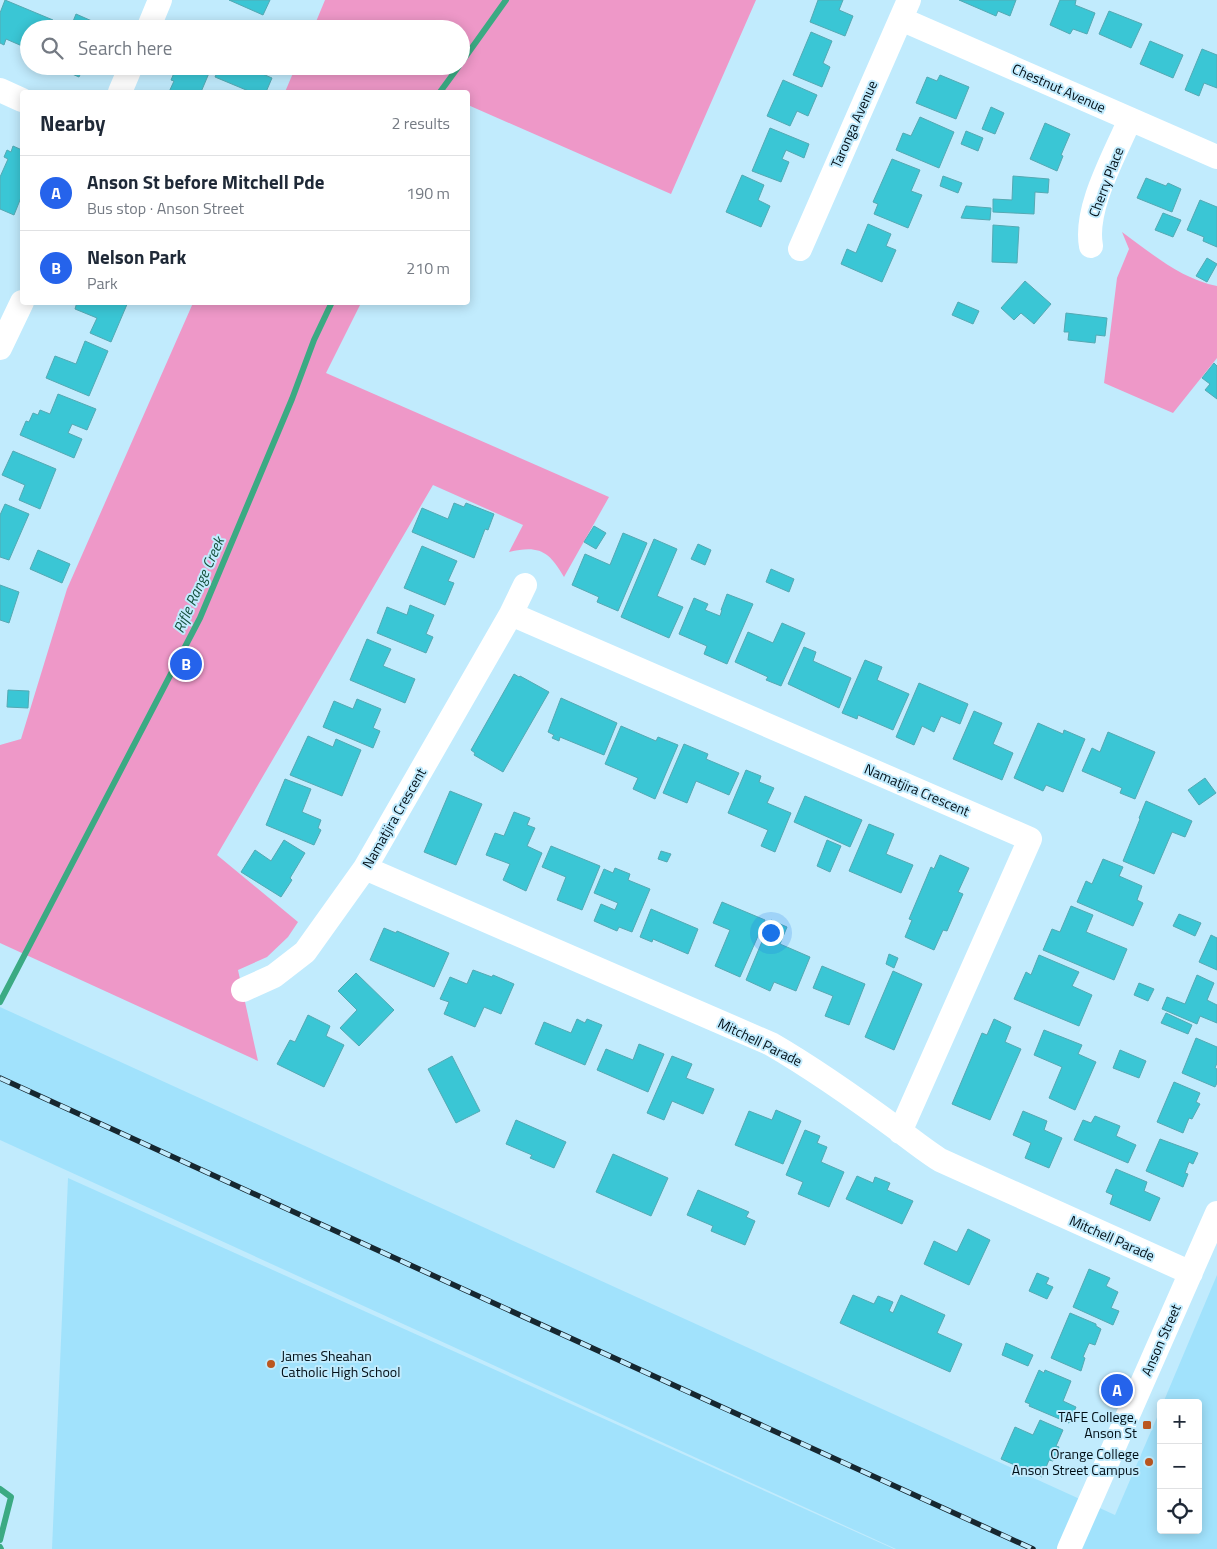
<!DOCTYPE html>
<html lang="en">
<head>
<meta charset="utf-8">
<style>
	body { margin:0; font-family:"Titillium Web",sans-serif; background:#f6f6f7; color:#1f2937 }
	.controls { position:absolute; right:15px; bottom:15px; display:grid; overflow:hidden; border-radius:5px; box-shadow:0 2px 12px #0003 }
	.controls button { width:45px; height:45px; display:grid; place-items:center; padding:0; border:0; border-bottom:1px solid #e0e1e3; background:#fff; color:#1f2937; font:25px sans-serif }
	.you { position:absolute; left:770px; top:932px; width:18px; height:18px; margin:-12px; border:4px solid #fff; border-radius:50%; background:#1a73e8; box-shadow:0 0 0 8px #1a73e833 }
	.badge { display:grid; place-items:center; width:32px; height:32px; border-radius:50%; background:#2563eb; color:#fff; font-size:16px; font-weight:700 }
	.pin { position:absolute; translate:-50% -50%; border:2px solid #fff; box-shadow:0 1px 5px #0006 }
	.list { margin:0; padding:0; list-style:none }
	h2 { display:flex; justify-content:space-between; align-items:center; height:65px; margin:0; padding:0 20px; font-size:21px }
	h2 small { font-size:16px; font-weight:400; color:#747a83 }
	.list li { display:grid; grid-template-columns:32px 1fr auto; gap:15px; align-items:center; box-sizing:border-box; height:75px; padding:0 20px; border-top:1px solid #e0e1e3 }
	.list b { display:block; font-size:19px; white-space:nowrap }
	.list p { margin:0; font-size:16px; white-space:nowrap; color:#747a83 }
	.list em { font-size:16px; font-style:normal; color:#747a83 }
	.icon { flex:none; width:28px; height:28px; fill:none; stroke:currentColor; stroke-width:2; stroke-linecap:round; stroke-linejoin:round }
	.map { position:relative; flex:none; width:1217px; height:1549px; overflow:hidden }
	.search { position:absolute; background:#fff; box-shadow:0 2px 12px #0003; left:20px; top:20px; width:450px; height:55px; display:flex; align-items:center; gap:12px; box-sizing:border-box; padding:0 18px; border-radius:28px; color:#747a83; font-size:19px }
	.panel { position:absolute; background:#fff; box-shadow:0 2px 12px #0003; left:20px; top:90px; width:450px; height:215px; border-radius:5px }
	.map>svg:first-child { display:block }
	.built { fill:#a1e2fc }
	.green { fill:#ee98c8 }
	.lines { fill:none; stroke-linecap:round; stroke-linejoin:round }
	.stream { stroke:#3baa83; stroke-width:6 }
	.building { fill:#3ac6d5; stroke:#54a9b3 }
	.minor { stroke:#fff; stroke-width:24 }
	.rail-casing { stroke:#162730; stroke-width:5.5 }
	.rail { stroke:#c1ebfd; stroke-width:4; stroke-dasharray:11; stroke-linecap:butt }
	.poi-dot { fill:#bb5720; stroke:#c1ebfd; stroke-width:2 }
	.labels { text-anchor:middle; stroke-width:4; stroke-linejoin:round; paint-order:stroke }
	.street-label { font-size:14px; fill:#000e16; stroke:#c1ebfd }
	.poi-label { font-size:14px; fill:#000e16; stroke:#c1ebfd; text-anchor:end }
	.water-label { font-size:15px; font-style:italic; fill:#15513c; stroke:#c1ebfd }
</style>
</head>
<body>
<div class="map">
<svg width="1217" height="1549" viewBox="0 0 1217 1549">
	<rect width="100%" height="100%" fill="#c1ebfd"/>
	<path class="built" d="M0,1007L1115,1515L1161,1408V1530H1198V1403H1163L1217,1275V1549H896L0,1140Z
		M68,1178L894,1549H52Z"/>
	<path class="green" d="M325,0H756L671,194L468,105V92H285L296,66H461V29H313Z
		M1122,232C1151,253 1181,279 1217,286V358L1173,413L1104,383L1117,278L1129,249Z
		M193,303H361L326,373L609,497L564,577C549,551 539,545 509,552L523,525L433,485L217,855L298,922L288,937L267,957L238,970L258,1061L0,943V745L21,739L67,589Z"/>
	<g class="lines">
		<path class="stream" d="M461,63L506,0
			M440,92L459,66
			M0,1002L200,618L292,399L314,340L332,302
			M0,1489L11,1497L0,1540
			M0,1547L1,1549"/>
	</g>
	<path class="building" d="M5,0L53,20L49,29H29V49L6,39L4,45L0,43V13Z
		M229,0H270L263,15Z
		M818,0H843L839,10L853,16L845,36L810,22Z
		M959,0H1016L1010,16L998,11L996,16Z
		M1060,0H1076L1075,5L1095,13L1087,34L1073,29L1070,34L1050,25Z
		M1109,11L1142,24L1131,48L1099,34Z
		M76,14L101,25L100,29H70Z
		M811,32L832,41L823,63L830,67L822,87L793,75Z
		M1150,41L1183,55L1173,78L1140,64Z
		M1202,49L1217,55V88L1204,83L1199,96L1185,90Z
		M54,66H84L79,77Z
		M177,66H212L201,92H169L174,81L171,80Z
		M220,66H244L272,78L266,92H251L215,77Z
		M940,75L969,87L956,119L916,103L927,77L937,81Z
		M783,80L817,95L808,116L797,111L790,126L767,116Z
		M991,107L1004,113L995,134L982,129Z
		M920,117L954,132L939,168L896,150L903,133L911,136Z
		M1045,123L1070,134L1061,155L1063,156L1057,171L1030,159Z
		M770,128L809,144L804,158L786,150L782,159L789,162L781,182L752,171Z
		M966,131L983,138L978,151L961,144Z
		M13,146L22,150V195L14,215L0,209V177L8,159L4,157L7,150L11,152Z
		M892,159L920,170L911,191L922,195L908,228L874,214L878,204L873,202Z
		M742,175L764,185L758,200L770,206L761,227L726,212Z
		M943,176L962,183L958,193L940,186Z
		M1013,176L1049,179L1048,193L1035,192L1034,214L993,212V199L1012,200Z
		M1146,178L1166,186L1168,183L1181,189L1172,212L1137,198Z
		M1200,200L1217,207V247L1203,241L1204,237L1187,230Z
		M966,206L991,208L990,220L961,218Z
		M1163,213L1181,220L1173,237L1155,230Z
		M868,224L891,234L886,246L896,250L882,282L841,264L847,249L856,253Z
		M993,225L1019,227L1017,263L992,262Z
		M1207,258L1217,264L1207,282L1196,276Z
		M1025,281L1051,304L1034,324L1021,313L1014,320L1001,308Z
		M77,302H128L111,342L90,333L97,318L75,309Z
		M958,302L979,311L973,324L952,315Z
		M1066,313L1107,318L1105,336L1096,335L1095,343L1068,340L1069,332H1064Z
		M85,341L108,351L89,396L46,378L55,356L76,364Z
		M1214,363L1217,366V399L1205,390L1210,384L1202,378Z
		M58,394L96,409L87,430L72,424L68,433L82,439L74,458L20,435L26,421L29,422L33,413L38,415L40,410L50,414Z
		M13,451L56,469L40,509L19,500L25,485L2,475Z
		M454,503L464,507L466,503L494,514L488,530L485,529L474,558L412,532L422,508L448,519Z
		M5,504L29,514L9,560L0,557V515Z
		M594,526L606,533L596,549L584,542Z
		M623,533L647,543L618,611L597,602L599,597L572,585L585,554L610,565Z
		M654,539L677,549L657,596L683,607L669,638L621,617Z
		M698,544L711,550L705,565L691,559Z
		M422,546L457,561L448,581L454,583L445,605L404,588Z
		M38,550L70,564L62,583L30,569Z
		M771,569L794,579L789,592L766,582Z
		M0,585L19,592L9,623L0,620Z
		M727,594L753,604L727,664L704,654L707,646L679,634L694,598L708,604L705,610L720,616L722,610H721Z
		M410,605L434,615L426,634L433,637L426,653L377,633L387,607L407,615Z
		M782,623L805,633L781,686L766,680L768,677L735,662L748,632L773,643Z
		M367,639L391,649L383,666L415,679L405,703L350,680Z
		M804,647L816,652L813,661L851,678L839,708L788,684Z
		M865,660L882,667L877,680L909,694L893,730L858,715L857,719L842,713Z
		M514,674L519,677L520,676L549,692L503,772L474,755L475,753L471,750Z
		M919,683L968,704L960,724L941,716L934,732L922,726L914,745L896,737Z
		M8,690L29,691L28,708L7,707Z
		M561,698L617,723L604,755L560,737L559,741L552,738L554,735L548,732Z
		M357,699L381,709L373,728L380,731L373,748L323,727L334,701L353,709Z
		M974,711L1002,723L993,744L1013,753L1002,780L953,759Z
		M1038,723L1063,734L1064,730L1085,739L1063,792L1046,785L1043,791L1014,778Z
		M621,726L656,741L658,737L678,745L655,799L633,789L638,778L605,764Z
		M1108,732L1155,752L1135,799L1120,793L1122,788L1082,771L1092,748L1100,752Z
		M308,736L333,747L336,739L361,750L342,796L290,775Z
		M684,744L708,754L706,759L739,773L729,795L696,781L687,803L663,793Z
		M746,770L761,776L759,782L774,788L767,803L791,813L775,852L761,846L768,830L728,813Z
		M1205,778L1216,793L1199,805L1188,790Z
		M285,779L311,789L302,812L321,820L318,828L321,830L314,845L266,825Z
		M450,791L482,804L456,865L424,852Z
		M805,796L862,820L850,847L794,822Z
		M1146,801L1192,821L1185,837L1172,832L1154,874L1123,861L1140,819L1139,818Z
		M514,812L530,818L527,825L535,828L527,846L542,853L526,891L503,880L510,864L486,855L495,833L504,836Z
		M869,824L894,834L886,854L913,865L901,893L849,871Z
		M284,840L305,853L290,878L292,880L281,897L241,872L255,850L271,861Z
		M827,840L841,846L830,872L817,866Z
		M551,846L600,866L582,910L557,900L566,877L542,867Z
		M661,851L671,854L667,862L658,859Z
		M940,855L969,868L958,892L963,894L947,931L943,930L934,950L905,937L912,920L909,919L931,867L934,869Z
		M1103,859L1123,867L1119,876L1142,886L1137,900L1143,903L1133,926L1077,902L1086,881L1092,884Z
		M615,868L630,874L628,880L650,889L632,932L619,927L617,931L594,921L601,904L615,910L618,903L594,893L604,869L613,873Z
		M722,902L765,920L740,977L715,966L730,930L713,923Z
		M1071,906L1093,915L1086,932L1127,949L1114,980L1043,950L1052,929L1060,932Z
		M651,909L698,929L688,954L653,939L652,942L640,937Z
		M1179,914L1201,923L1195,936L1173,926Z
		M771,920L787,927L780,944L810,957L796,991L774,982L770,991L746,980Z
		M384,928L396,933L397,931L449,953L434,987L370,960Z
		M1211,935L1217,938V970L1199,962Z
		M889,954L898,958L894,968L886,964Z
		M1039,955L1079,972L1072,986L1092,995L1079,1026L1014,999L1026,972L1031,975Z
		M822,966L865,984L849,1025L825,1016L833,996L813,988Z
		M473,970L492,977L493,975L514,984L501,1014L484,1007L475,1027L444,1014L449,1002L440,999L450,977L467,984Z
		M893,971L922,984L894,1050L865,1037Z
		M356,973L394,1010L359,1046L340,1028L357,1010L338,991Z
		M1197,975L1214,983L1207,1000L1217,1005V1023L1200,1016L1197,1024L1162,1009L1167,997L1185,1004Z
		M1139,983L1154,989L1148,1001L1134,995Z
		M1166,1013L1192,1025L1188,1034L1161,1023Z
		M308,1015L330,1026L326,1036L344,1045L324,1087L277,1064L290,1040L295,1042Z
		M577,1019L585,1023L587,1019L602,1025L585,1065L535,1044L544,1022L571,1033Z
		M994,1019L1011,1027L1005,1042L1021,1049L990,1120L952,1104L982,1033L987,1035Z
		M1044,1030L1082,1045L1078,1054L1096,1062L1075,1110L1049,1098L1062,1067L1034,1055Z
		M1196,1038L1217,1047V1063L1215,1068L1217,1069V1083L1215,1087L1182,1073Z
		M639,1044L664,1054L648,1092L597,1070L606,1049L633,1060Z
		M1120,1050L1146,1061L1139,1078L1113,1068Z
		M452,1056L480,1111L456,1123L428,1069Z
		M672,1056L692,1064L686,1078L714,1089L703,1114L672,1101L664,1120L647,1113Z
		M1174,1082L1200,1093L1196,1102L1200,1104L1192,1119L1189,1118L1183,1133L1157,1122Z
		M776,1110L801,1121L783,1164L735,1145L749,1111L772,1120Z
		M1023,1111L1047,1121L1044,1130L1062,1138L1049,1168L1025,1158L1031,1143L1013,1135Z
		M1095,1116L1120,1126L1116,1136L1136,1145L1128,1163L1074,1140L1083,1120L1091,1123Z
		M516,1120L566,1142L554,1168L530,1158L532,1155L506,1144Z
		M805,1130L820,1136L817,1143L827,1147L821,1162L844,1172L829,1207L798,1194L803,1182L786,1175Z
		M1160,1139L1198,1153L1193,1164L1189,1162L1185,1173L1188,1174L1183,1187L1146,1171Z
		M613,1154L668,1178L651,1216L596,1192Z
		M1116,1169L1147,1182L1144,1191L1160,1198L1150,1221L1110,1204L1113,1195L1106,1192Z
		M857,1176L873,1183L875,1177L890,1183L887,1190L913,1201L902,1224L846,1199Z
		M698,1190L749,1212L746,1217L755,1221L745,1245L711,1231L713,1226L687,1215Z
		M968,1229L990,1240L969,1285L924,1264L934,1241L957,1252Z
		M1089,1269L1110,1278L1106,1286L1118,1292L1111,1308L1119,1311L1113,1325L1073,1307Z
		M1037,1273L1049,1278L1046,1284L1053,1287L1047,1299L1029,1291Z
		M853,1295L874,1304L878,1296L893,1302L889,1311L893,1313L901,1295L945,1315L937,1333L962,1344L950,1372L840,1323Z
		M1070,1313L1096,1324V1326L1101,1329L1095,1345L1089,1343L1083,1357L1085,1358L1081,1371L1051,1358Z
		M1006,1343L1033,1355L1028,1366L1002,1355Z
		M1039,1370L1044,1373L1045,1370L1071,1381L1063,1401L1076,1407L1069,1423L1029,1406L1030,1404L1025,1402Z
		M1040,1420L1063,1430L1056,1446L1059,1447L1053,1461L1049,1460L1042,1477L1001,1459L1015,1427L1033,1435Z"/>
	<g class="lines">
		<path class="minor" d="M901,19L1217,157
			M148,29L160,0
			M0,90L22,100
			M120,92L131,66
			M1091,246C1084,208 1115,155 1130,119
			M800,249L909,0
			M0,348L22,302
			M511,614L525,585
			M365,868L771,1044C816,1070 858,1100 900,1131C913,1141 926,1151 940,1160L1191,1273
			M243,990L274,976L305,952L365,868L511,614L1030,839L900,1132
			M1069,1549L1217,1213"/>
		<g class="rail-casing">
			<path id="rail" d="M0,1078L1033,1549"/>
		</g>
		<use href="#rail" class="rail"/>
	</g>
	<g class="poi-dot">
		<circle cx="271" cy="1364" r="5"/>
		<rect x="1142" y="1420" width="10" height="10" rx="2.5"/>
		<circle cx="1149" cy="1462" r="5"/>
	</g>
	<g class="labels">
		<g class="street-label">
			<text transform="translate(1059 88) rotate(24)" y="5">Chestnut Avenue</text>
			<text transform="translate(854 124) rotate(-66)" y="5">Taronga Avenue</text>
			<text transform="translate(1106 182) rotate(-69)" y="5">Cherry Place</text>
			<text transform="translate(917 790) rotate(23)" y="5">Namatjira Crescent</text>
			<text transform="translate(394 818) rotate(-60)" y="5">Namatjira Crescent</text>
			<text transform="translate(760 1042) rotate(26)" y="5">Mitchell Parade</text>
			<text transform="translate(1112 1238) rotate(24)" y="5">Mitchell Parade</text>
			<text transform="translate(1161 1340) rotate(-66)" y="5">Anson Street</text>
		</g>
		<g class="poi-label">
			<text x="281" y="1361" text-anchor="start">James Sheahan<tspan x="281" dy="16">Catholic High School</tspan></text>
			<text x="1137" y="1422">TAFE College,<tspan x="1137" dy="16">Anson St</tspan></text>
			<text x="1139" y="1459">Orange College<tspan x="1139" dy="16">Anson Street Campus</tspan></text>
		</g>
		<g class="water-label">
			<text transform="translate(199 585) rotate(-66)" y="5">Rifle Range Creek</text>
		</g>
	</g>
</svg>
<div class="controls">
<button>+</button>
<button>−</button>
<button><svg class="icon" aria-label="locate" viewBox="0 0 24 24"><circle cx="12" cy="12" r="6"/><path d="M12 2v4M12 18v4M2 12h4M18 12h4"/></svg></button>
</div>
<div class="you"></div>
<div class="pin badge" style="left:1117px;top:1390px">A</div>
<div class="pin badge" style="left:186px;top:664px">B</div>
<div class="search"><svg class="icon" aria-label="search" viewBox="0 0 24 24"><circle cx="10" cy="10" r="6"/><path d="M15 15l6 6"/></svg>Search here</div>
<section class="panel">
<h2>Nearby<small>2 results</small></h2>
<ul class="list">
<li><span class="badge">A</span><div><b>Anson St before Mitchell Pde</b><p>Bus stop · Anson Street</p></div><em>190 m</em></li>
<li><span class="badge">B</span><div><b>Nelson Park</b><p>Park</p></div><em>210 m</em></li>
</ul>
</section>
</div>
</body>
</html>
